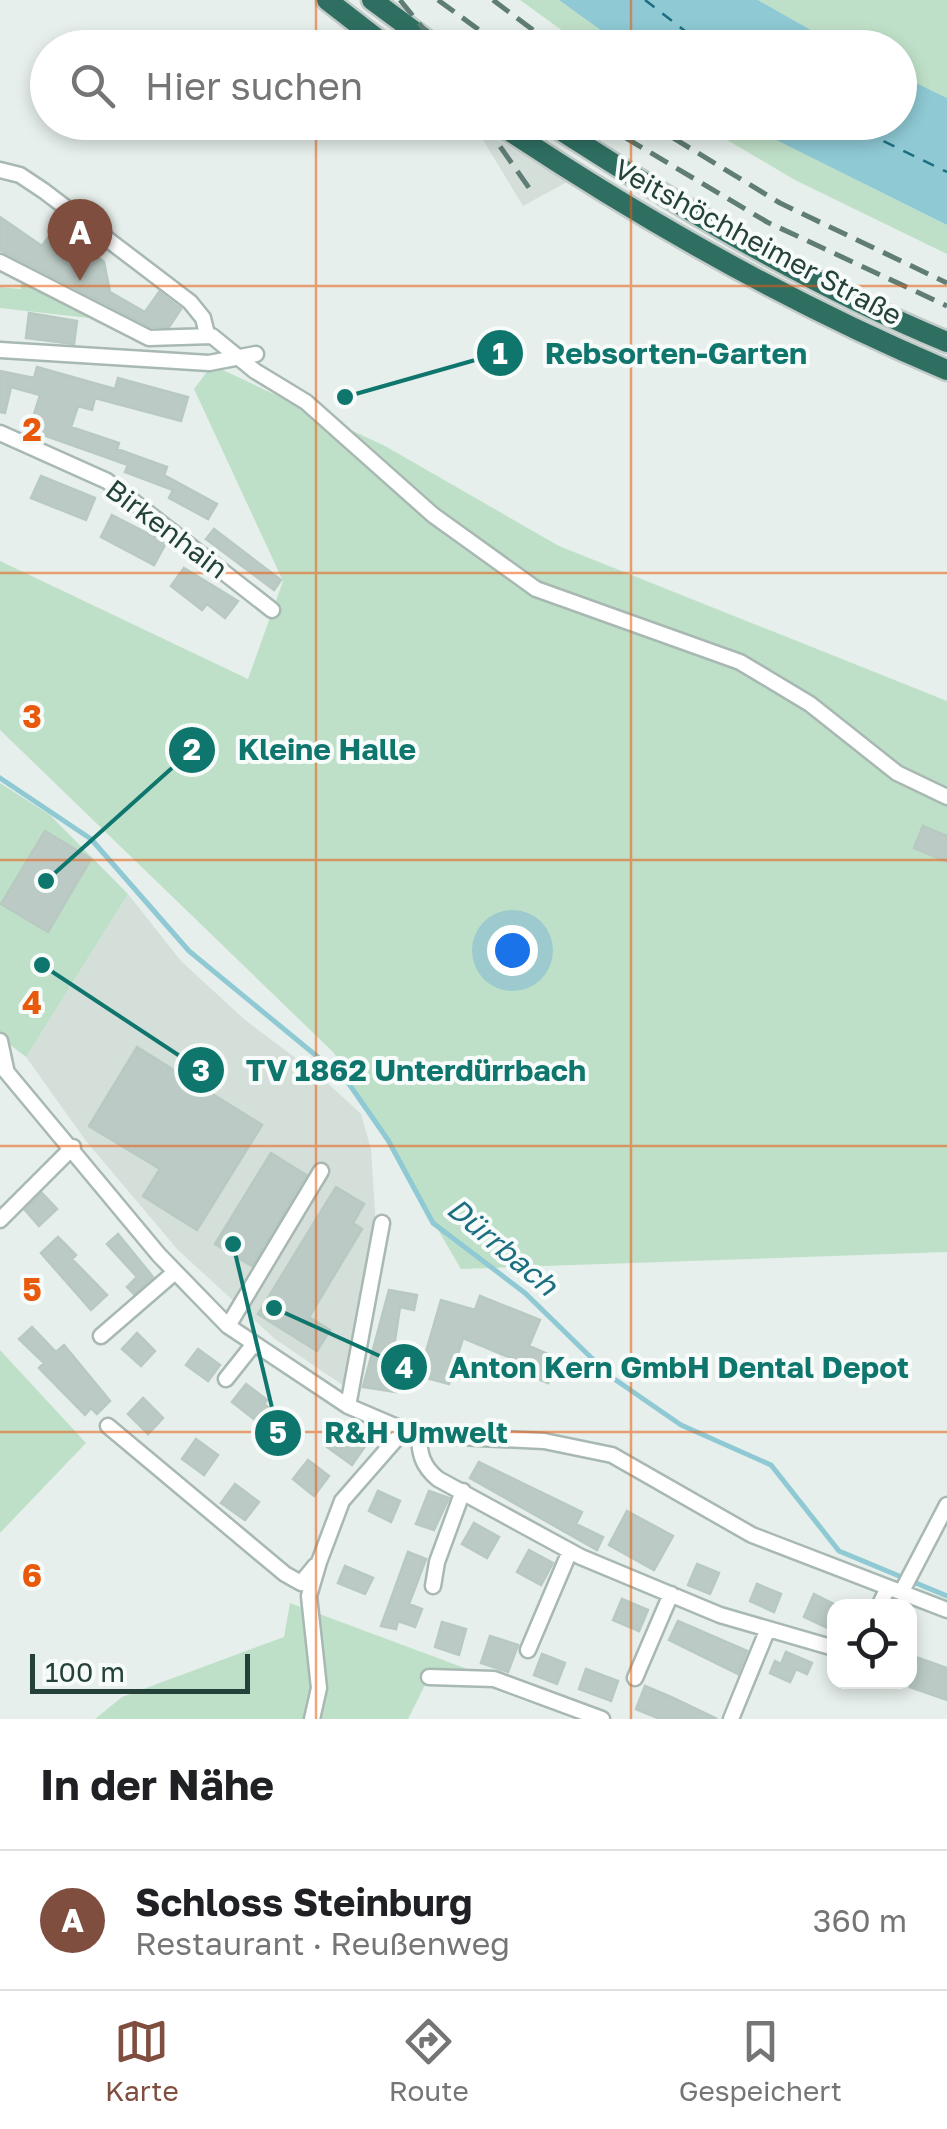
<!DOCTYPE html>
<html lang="de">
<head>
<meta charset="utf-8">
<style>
	body { margin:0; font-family:"Golos Text",sans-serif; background:#f6f6f6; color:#202124 }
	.controls { position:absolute; right:30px; bottom:30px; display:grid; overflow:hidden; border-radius:20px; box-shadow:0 5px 15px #0003 }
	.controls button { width:90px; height:90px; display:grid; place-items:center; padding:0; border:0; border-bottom:2px solid #e0e0e0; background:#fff; color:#202124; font:50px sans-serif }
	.scale { position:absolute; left:30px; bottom:25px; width:220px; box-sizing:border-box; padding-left:10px; border:5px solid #24423a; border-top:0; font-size:28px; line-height:35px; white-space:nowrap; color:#24423a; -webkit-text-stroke:8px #f7fbf9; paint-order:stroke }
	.you { position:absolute; left:512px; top:950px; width:35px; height:35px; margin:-25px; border:8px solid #fff; border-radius:50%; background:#1a73e8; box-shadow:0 0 0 15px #1a73e833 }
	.badge { display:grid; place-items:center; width:65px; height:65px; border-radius:50%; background:#7f4e3f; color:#fff; font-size:32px; font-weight:700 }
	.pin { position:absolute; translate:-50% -82px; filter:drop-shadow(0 2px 5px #0008) }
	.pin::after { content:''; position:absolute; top:52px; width:35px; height:30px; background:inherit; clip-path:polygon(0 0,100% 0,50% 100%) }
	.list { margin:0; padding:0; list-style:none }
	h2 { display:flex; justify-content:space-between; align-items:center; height:130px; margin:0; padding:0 40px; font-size:42px }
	h2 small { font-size:32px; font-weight:400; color:#757577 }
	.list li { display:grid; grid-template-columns:65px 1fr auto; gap:30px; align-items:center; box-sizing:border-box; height:140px; padding:0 40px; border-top:2px solid #e0e0e0 }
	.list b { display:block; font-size:38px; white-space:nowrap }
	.list p { margin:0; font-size:32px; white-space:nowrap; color:#757577 }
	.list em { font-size:32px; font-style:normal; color:#757577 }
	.icon { flex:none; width:55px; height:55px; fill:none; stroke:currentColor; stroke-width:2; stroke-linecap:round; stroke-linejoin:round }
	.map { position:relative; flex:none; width:947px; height:1719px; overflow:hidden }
	.search { position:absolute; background:#fff; box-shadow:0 5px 15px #0003; left:30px; right:30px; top:30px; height:110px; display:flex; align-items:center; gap:25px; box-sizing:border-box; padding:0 35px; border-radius:55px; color:#757577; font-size:38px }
	.sheet { height:270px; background:#fff }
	nav { display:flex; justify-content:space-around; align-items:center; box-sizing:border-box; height:140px; border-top:2px solid #e0e0e0; background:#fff; font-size:28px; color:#757577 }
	nav a { display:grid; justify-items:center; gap:5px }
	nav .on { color:#7f4e3f }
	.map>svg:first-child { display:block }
	.built { fill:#d4dfda }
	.green { fill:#bfe0c8 }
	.water { fill:#8ec9d4 }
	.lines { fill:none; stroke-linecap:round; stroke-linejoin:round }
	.stream { stroke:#8ec9d4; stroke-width:5 }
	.ferry { stroke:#1c6f80; stroke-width:2.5; stroke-dasharray:12 10; stroke-linecap:butt }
	.building { fill:#bbcac4; stroke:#b8c9c2; stroke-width:2.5 }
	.minor-casing { stroke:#a8b8b2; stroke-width:19 }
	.highway-casing { stroke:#c2cac8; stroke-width:25 }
	.minor { stroke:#fff; stroke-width:14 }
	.highway { stroke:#2f6f62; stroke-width:20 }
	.rail { stroke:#5f7d75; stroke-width:5; stroke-dasharray:20 10; stroke-linecap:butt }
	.grid { fill:none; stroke:#e8590c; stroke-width:2.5; stroke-opacity:0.55 }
	.labels { text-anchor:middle; stroke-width:8; stroke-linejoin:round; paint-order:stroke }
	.street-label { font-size:28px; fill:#24423a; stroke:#f7fbf9 }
	.water-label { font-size:30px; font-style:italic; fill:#1c6f80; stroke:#f7fbf9 }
	.grid-label { font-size:32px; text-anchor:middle; font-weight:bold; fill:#e8590c; stroke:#f7fbf9; stroke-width:8; stroke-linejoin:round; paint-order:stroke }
	.leader { fill:none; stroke:#0f766e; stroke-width:4 }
	.callout-dot { fill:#0f766e; stroke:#f7fbf9; stroke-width:4 }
	.mark-label { font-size:30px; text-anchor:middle; font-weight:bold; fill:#fff }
	.callout-label { font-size:30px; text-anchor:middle; font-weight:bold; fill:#0f766e; stroke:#f7fbf9; stroke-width:8; stroke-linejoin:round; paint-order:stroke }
</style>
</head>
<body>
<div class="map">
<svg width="947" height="1719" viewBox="0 0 947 1719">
	<rect width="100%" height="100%" fill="#e6efeb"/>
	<path class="built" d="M474,125L567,182L523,206Z
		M128,894L181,961L245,1020L322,1078L361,1114L371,1149L376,1228L348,1383L344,1386L275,1339L178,1250L86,1141L26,1057Z"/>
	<path class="green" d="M520,0H559L624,47H585Z
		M758,0H947V98L900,75V48L841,47Z
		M698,123H742L947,225V254L795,180Z
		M21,282L91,311L98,319L0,308V287L21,289Z
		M212,365L385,446L559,546L947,701V1252L461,1269L334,1053L0,730V561L248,679L283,581L194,389Z
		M0,783L50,815L128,894L26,1057L0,1037Z
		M0,1350L86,1443L0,1533Z
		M290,1603L494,1679L429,1677L408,1719H95L122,1697L284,1637Z"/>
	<path class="water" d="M559,0H758L841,47H624Z
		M900,75L947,98V225L742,123L900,122Z"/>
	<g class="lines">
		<path class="stream" d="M0,778L91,839L189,951L347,1081L388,1140L433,1223L525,1293L610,1376L681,1425L771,1465L839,1551L947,1596"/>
		<path class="ferry" d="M645,0L707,48
			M844,122L947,172"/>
	</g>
	<path class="building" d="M0,217L42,246L54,229L77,247L80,243L104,262L110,292L145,312L159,292L181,309L169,327H151L0,250Z
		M29,313L77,321L74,344L26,338Z
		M37,367L115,389L118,378L188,397L181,421L95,398L92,410L78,406L71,427L119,443L117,449L167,467L164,475L217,504L208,519L169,498L173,490L125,472L128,465L29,430L40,395L11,387L5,413L0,412V371L34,378Z
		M41,476L95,498L86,520L31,498Z
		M112,515L166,543L154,565L101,537Z
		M214,529L281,580L274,590L206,539Z
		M184,568L238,601L225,618L207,604L202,610L171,586Z
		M923,826L947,836V862L914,848Z
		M45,831L91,859L48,932L1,904Z
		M137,1047L262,1125L197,1230L143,1196L160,1169L89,1126Z
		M271,1153L306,1175L252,1266L215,1244Z
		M336,1187L364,1204L353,1223L362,1229L309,1317L330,1330L317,1351L258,1314Z
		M42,1193L57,1209L39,1226L25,1210Z
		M118,1234L153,1277L134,1294L127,1287L137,1277L107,1244Z
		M58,1237L76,1255L72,1259L107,1295L91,1310L41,1253Z
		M389,1290L417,1295L414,1310L400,1307L394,1347L385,1346L381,1372L399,1375L396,1392L363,1387Z
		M480,1296L540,1320L529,1346L559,1359L548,1383L520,1371L523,1363L463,1338L449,1384L419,1376L441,1300L475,1310Z
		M32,1327L56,1352L64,1345L110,1401L97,1414L91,1408L85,1415L39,1368L44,1363L19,1339Z
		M137,1333L155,1351L141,1366L122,1349Z
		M198,1349L220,1365L208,1381L186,1365Z
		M246,1384L267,1400L264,1404L301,1433L285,1454L263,1437L268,1430L232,1402Z
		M143,1398L163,1418L148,1434L128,1414Z
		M344,1424L368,1442L352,1465L327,1447Z
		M196,1439L218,1455L204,1475L182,1459Z
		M308,1460L329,1476L314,1496L293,1479Z
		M479,1462L582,1512L576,1524L603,1537L597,1550L470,1478Z
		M235,1484L259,1502L245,1520L221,1503Z
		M378,1491L400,1501L391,1522L369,1511Z
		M429,1491L449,1498L434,1530L416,1524Z
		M627,1511L673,1536L654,1570L609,1545Z
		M474,1523L499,1537L487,1558L462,1544Z
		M529,1550L553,1563L541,1585L517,1572Z
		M408,1552L426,1559L409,1604L422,1609L415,1627L398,1621L396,1629L381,1626Z
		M697,1564L719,1573L710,1594L688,1585Z
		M345,1566L373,1578L365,1594L338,1583Z
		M757,1584L781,1594L774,1612L750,1601Z
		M814,1594L834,1604V1631L804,1617Z
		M622,1599L648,1610L639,1631L613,1620Z
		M678,1621L747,1651L738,1674L669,1640Z
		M442,1622L466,1629L459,1655L435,1647Z
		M490,1636L518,1645L508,1672L481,1663Z
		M786,1652L812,1663L807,1674L796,1669L790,1682L770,1673L775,1661L781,1664Z
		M542,1654L565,1663L557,1684L534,1675Z
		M910,1655L947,1668V1700L910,1687Z
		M586,1669L618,1681L611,1701L579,1689Z
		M645,1686L671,1697L717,1719H660L636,1709Z"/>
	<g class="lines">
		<g class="minor-casing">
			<path id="minor" d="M0,170L20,175L44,191L190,302L203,318L207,334
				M0,262L149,338L212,336L255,371L306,402L433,515L536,589L740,662L810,704L897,773L947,797
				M0,350L209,363L256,354
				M0,433L107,481L272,610
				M0,1041L6,1069
				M0,1064L159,1255L228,1326L348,1406L404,1430L436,1436L544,1441L612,1455L752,1535L947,1610
				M0,1220L73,1147
				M228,1326L321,1171
				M101,1336L175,1272
				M226,1379L253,1345
				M348,1406L382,1223
				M108,1426L285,1574L301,1583L315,1566
				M419,1433C419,1453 422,1466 438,1479L581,1557L720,1615L834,1648
				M433,1586L437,1562L463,1491
				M901,1593L947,1505
				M879,1606L888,1588
				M528,1650L570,1551
				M429,1677L494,1679L602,1719
				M635,1678L671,1594
				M312,1719L319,1688L309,1596L319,1562L342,1501L404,1430
				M731,1719L767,1631"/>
		</g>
		<g class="highway-casing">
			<path id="highway" d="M327,0L389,48
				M372,0L437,48
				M496,122C638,217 790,304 947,370
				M548,122C675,204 807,284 947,342"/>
		</g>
		<use href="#minor" class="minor"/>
		<use href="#highway" class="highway"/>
		<path class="rail" d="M400,0L439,48
			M438,0L504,48
			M493,0L557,48
			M483,122L534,195
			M599,122L767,222L947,306
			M647,122L780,203L947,283"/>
	</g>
	<path class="grid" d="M316,0V48M631,0V48M316,122V1719M631,122V1719M0,286H947M0,573H947M0,860H947M0,1146H947M0,1432H947"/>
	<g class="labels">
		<g class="street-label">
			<text transform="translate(758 242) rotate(28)" y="10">Veitshöchheimer Straße</text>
			<text transform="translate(167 529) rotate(37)" y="10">Birkenhain</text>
		</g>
		<g class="water-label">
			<text transform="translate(502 1247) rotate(40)" y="10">Dürrbach</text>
		</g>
	</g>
	<g class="grid-label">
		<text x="32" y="441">2</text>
		<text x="32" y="728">3</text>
		<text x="32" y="1014">4</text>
		<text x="32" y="1301">5</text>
		<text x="32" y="1587">6</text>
	</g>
	<path class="leader" d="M345 397L500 353M46 881L192 750M42 965L201 1070M274 1308L404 1367M233 1244L278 1433"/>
	<g class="callout-dot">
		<circle cx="345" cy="397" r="10"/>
		<circle cx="46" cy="881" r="10"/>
		<circle cx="42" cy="965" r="10"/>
		<circle cx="274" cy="1308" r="10"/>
		<circle cx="233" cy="1244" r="10"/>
		<circle cx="500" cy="353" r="25"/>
		<circle cx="192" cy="750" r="25"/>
		<circle cx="201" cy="1070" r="25"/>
		<circle cx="404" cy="1367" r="25"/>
		<circle cx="278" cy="1433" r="25"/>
	</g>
	<g class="mark-label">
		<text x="500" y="364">1</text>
		<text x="192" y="760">2</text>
		<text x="201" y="1081">3</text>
		<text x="404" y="1378">4</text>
		<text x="278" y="1443">5</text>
	</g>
	<g class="callout-label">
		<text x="676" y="364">Rebsorten-Garten</text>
		<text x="327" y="760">Kleine Halle</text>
		<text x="416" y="1081">TV 1862 Unterdürrbach</text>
		<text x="679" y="1378">Anton Kern GmbH Dental Depot</text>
		<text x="416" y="1443">R&amp;H Umwelt</text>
	</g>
</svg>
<div class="controls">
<button><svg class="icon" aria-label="locate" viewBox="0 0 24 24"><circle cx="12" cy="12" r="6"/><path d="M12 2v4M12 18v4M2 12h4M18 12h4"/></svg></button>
</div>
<div class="scale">100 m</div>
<div class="you"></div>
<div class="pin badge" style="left:80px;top:281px">A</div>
<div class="search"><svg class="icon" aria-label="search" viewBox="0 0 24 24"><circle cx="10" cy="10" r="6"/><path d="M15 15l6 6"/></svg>Hier suchen</div>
</div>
<section class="sheet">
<h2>In der Nähe<small></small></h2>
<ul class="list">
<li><span class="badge">A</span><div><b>Schloss Steinburg</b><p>Restaurant · Reußenweg</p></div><em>360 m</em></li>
</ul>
</section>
<nav>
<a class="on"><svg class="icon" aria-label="map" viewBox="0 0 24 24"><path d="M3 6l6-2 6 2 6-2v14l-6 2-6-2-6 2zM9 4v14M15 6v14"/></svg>Karte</a>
<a><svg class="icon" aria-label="directions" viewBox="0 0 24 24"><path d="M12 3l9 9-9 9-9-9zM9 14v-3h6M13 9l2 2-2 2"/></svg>Route</a>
<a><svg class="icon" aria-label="saved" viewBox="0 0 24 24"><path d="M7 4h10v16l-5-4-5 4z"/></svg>Gespeichert</a>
</nav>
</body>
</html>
